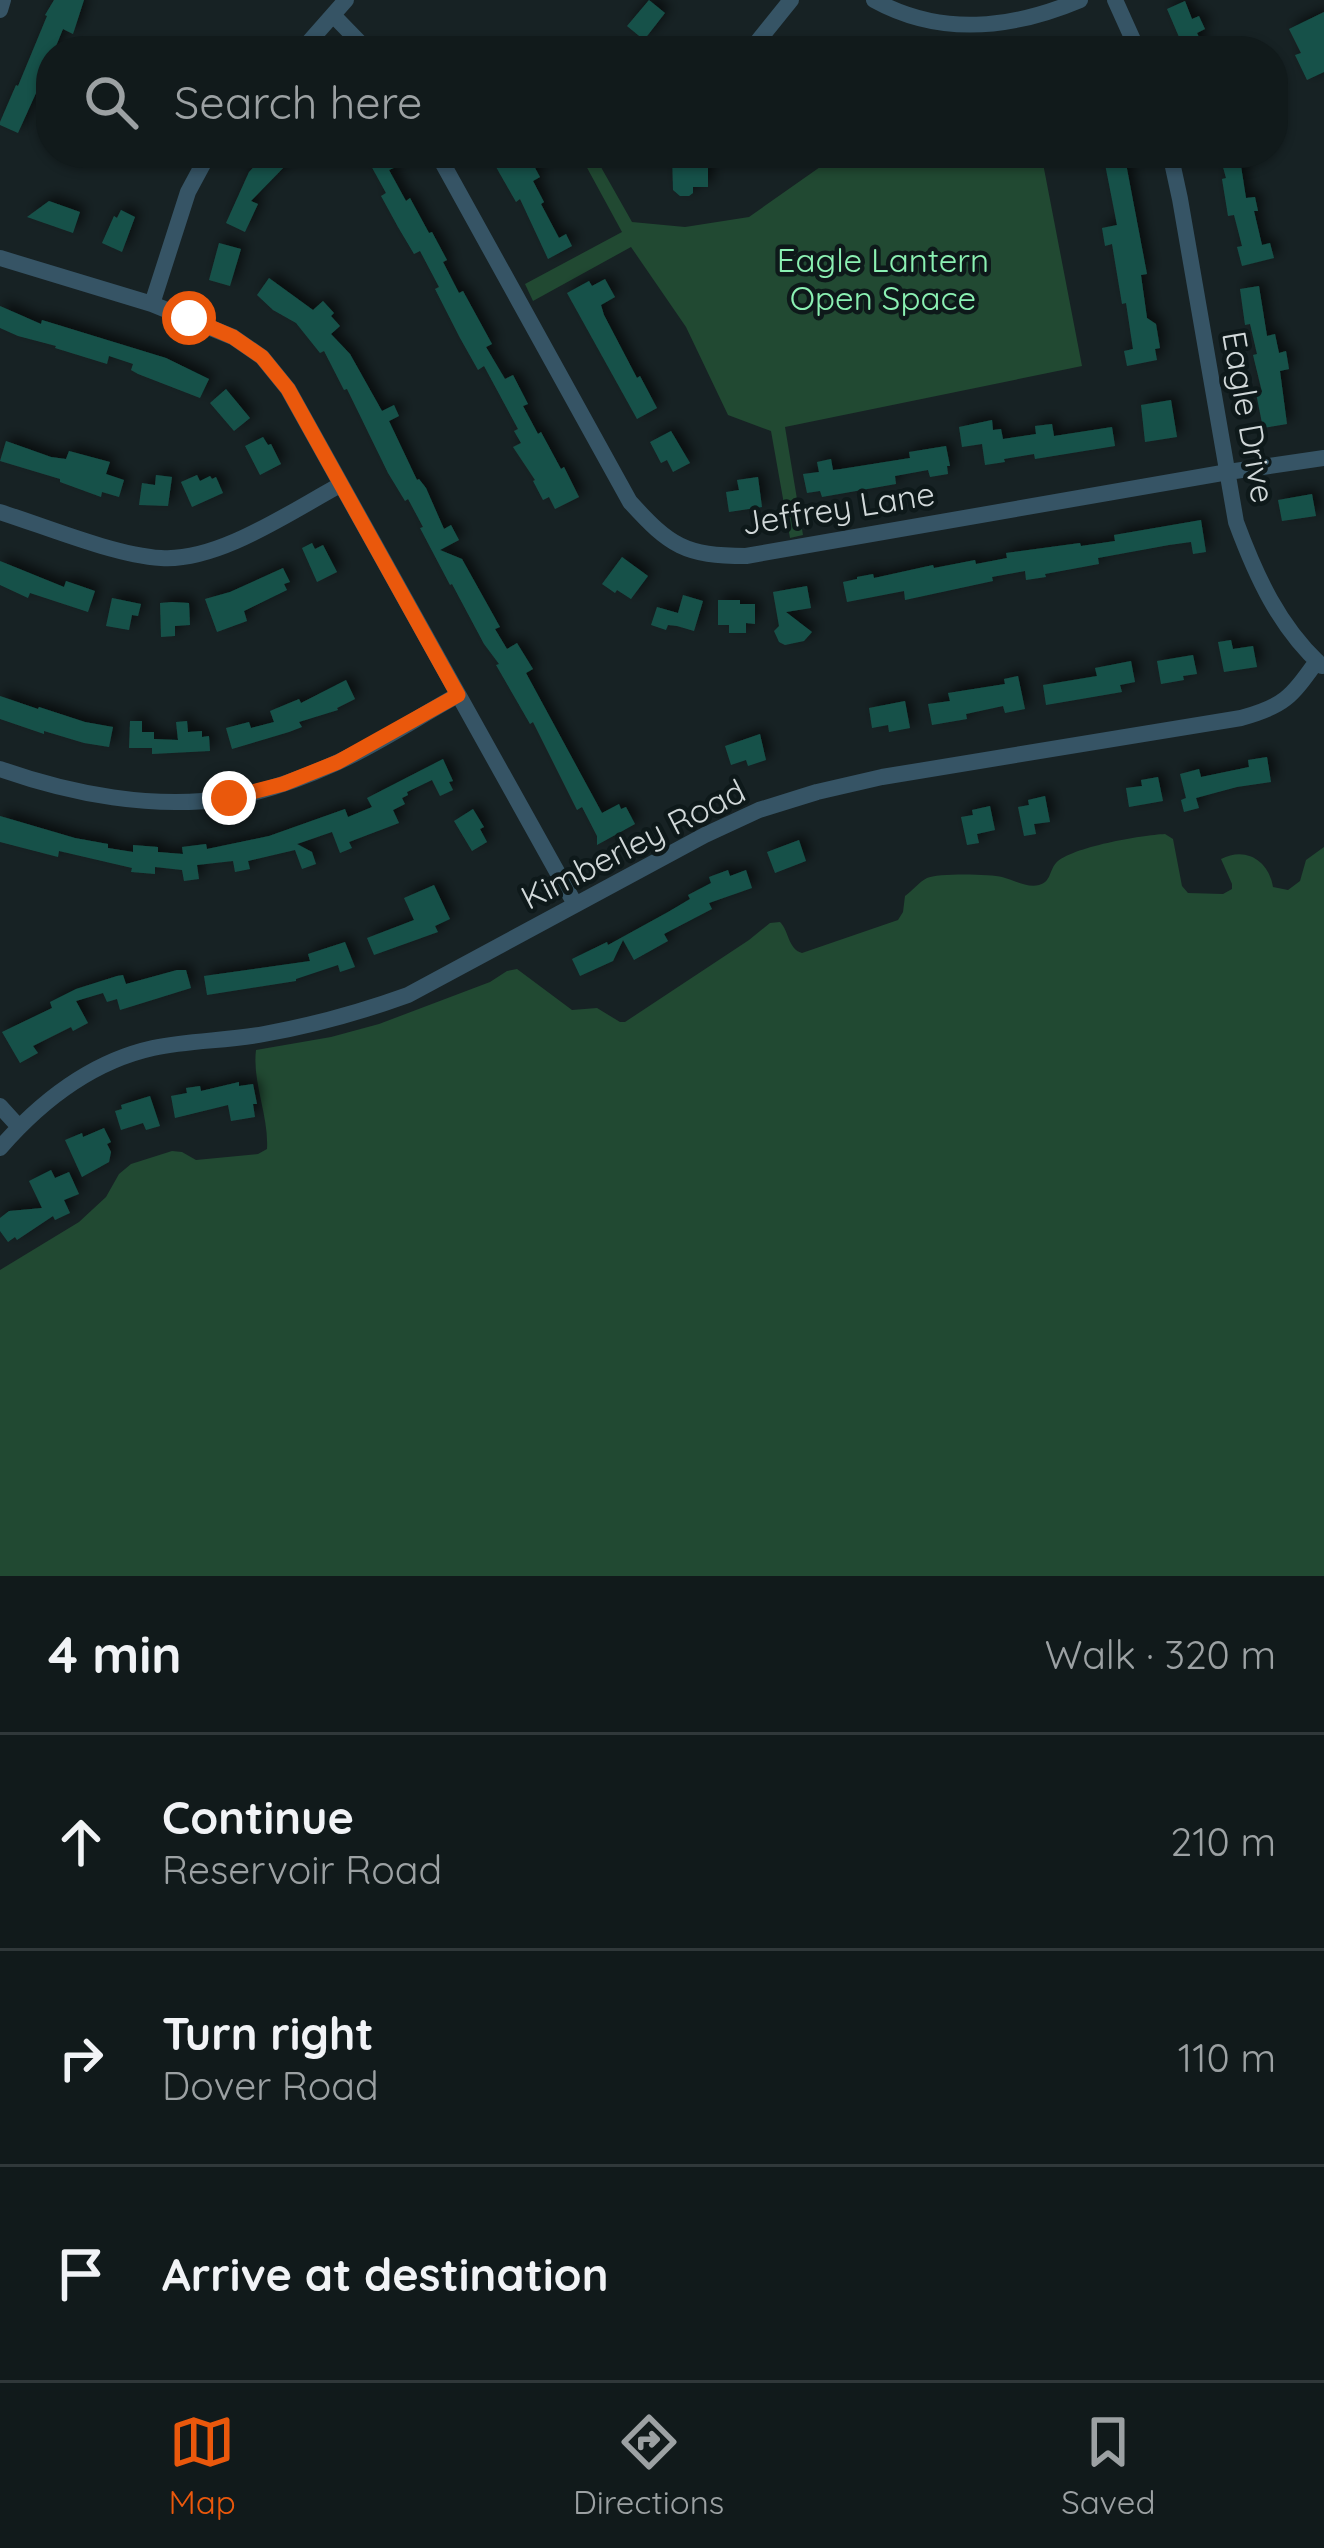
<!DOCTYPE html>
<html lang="en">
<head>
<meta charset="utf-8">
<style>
	body { margin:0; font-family:Quicksand,sans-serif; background:#1e2728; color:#f1f3f6 }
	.stop { position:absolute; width:36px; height:36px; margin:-27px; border:9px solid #ea580c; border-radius:50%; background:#fff }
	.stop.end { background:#ea580c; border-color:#fff; box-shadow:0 3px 12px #0008 }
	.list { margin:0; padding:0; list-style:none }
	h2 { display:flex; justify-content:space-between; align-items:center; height:156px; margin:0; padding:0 48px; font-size:51px }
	h2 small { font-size:39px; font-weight:400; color:#9ca1a3 }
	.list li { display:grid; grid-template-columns:78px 1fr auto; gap:36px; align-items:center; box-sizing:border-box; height:216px; padding:0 48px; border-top:3px solid #30383a }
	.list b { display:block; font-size:45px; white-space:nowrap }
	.list p { margin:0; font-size:39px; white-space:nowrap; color:#9ca1a3 }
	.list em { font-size:39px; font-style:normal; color:#9ca1a3 }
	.icon { flex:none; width:66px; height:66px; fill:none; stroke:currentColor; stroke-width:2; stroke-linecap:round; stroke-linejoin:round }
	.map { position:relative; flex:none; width:1324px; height:1576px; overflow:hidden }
	.search { position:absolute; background:#111a1b; box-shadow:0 3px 9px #0004; left:36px; right:36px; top:36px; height:132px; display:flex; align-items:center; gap:30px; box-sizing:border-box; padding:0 42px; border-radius:48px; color:#9ca1a3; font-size:45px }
	.sheet { height:804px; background:#111a1b }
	nav { display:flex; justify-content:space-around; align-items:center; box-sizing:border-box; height:168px; border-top:3px solid #30383a; background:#111a1b; font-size:33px; color:#9ca1a3 }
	nav a { display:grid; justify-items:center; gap:6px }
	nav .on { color:#ea580c }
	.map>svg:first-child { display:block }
	.green { fill:#214932 }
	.building { fill:#195149; filter:url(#shadow) }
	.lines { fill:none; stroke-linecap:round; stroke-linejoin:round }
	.minor { stroke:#365465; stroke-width:16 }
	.route { stroke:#ea580c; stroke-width:15 }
	.labels { text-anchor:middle; stroke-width:9; stroke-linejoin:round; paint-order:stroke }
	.park-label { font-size:33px; fill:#8bf1b3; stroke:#0e191a }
	.street-label { font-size:33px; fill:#d1d8d9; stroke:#0e191a }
</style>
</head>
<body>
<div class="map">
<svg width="1324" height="1576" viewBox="0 0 1324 1576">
	<defs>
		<filter id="shadow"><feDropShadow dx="5.5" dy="-5.5" stdDeviation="6" flood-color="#0009"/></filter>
	</defs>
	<rect width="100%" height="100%" fill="#172224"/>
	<path class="green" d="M579,153H593L632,222L685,227L749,217L840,153H1041L1082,366L785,427L803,535L790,538L771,431L728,415L686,327L631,247L533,301L525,284L622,232Z
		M1165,834L1173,839L1182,886L1188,893L1223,894L1232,889V884L1221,859C1246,846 1269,861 1273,887L1288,890L1300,881L1306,860L1324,847V1576H0V1270L79,1222L106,1197L119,1174L131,1164L172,1151L182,1152L196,1160L258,1154L267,1149C269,1116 252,1082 256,1050L331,1037L379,1024L490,982L507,971L517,969L572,1010L597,1008L620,1022H625L749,940L770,923L780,922C789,931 788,949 802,953L898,920L903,912L905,896C912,891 919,882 927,878C937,873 991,874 1002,877C1014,880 1027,888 1039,885C1051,882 1049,871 1056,863C1071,847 1142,835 1165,834Z"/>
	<path class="building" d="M54,0H84L73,34L63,29L54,51H51V67L44,83L41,82L18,133L0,125V122L16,85L18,86L47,16L45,15Z
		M649,0L665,13L644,40L627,26Z
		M1185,1L1192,19L1199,16L1205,29L1197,33L1203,45L1189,51H1185L1167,9Z
		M1324,12V72L1307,80L1295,55L1301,53L1289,29Z
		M267,153H277L288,163L251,201L258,204L245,232L226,223L249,172Z
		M364,153H388L396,167L389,170L406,201L410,198L429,233L432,232L447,260L443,262L459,293L463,291L492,344L486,347L505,379L513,375L528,404L523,406L538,434L541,432L561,469L564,467L579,497L555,509L549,497L543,500L533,481L535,480L513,447L521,443L514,431L518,429L484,366L478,370L460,338L435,289L439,287L420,251L414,254L398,227L381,196L386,193Z
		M488,153H527L540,177L533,181L544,202L541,204L559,238L566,234L572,246L548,259L520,199L516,202Z
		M1110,153H1124L1147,274L1141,275L1147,318L1156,324L1160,348L1155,349L1157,360L1127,366L1124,351L1133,349L1126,303L1122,304L1112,244L1105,246L1102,228L1117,225L1103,154Z
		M1219,153H1239L1246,198L1255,197L1258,211H1254L1262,245L1270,243L1274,258L1242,266L1237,247L1242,246L1234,215L1228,216L1222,179L1226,178Z
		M672,154H708V187H693V193L689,196H680L673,190Z
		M49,201L80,212L73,233L27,217Z
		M121,210L135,217L122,252L102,243L114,216L117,218Z
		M219,243L241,249L230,286L209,280Z
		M269,278L313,310L323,301L334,313L331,316L340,326L331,334L350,354L382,411L394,405L399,416L389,421L417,480L419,479L426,488L444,529L451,525L459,540L440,550L462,559L500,627L495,629L507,649L517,643L533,669L526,673L602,813L619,804L621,809L626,807L635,824L597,845V836L582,807L577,810L533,722L530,724L496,665L499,664L484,644L452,584L450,585L420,528L423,527L408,499L405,501L388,473L347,389L344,390L324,351L320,353L296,323L273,310L257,295Z
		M605,279L615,297L601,305L604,315L637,378L640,376L657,408L637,419L567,293L589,281L592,286Z
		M1259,286L1267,336L1275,334L1279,353L1286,351L1289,369L1280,371L1287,424L1263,428L1256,393L1262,392L1253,355L1257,354L1250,324L1245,325L1240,289Z
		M0,306L41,324L42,320L166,358L209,379L200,398L138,374L131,370L133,364L109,356L107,364L55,348L56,346L18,336L0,328Z
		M226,389L250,418L234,431L210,403Z
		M1171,400L1177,437L1145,442L1141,405Z
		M992,420L993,430L1001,429L1003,439L1036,434L1035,426L1052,424L1054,436L1112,427L1115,446L1035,459L1034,454L1004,459L1005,462L985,465L982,444L962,447L959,427Z
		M671,431L690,463L673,472L667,460L661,463L650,442Z
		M263,437L268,445L271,444L281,464L260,475L245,446Z
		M6,441L51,457L66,459L69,451L110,462L106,474L124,480L119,497L102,492L101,497L60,482V479L0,461Z
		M946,446L950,466H947L948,474L930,477L928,470L895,476L896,484L822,497L820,491L807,493L803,474L819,472L817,462L831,459L833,470L841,469L910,458L909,452Z
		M156,475L172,477L168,506L139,505L142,483L155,485Z
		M197,475L200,481L210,476L212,479L216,477L223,493L192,507L181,482Z
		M758,477L762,507L729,512L726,492L739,490L737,480Z
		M1312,494L1316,516L1282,521L1278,500Z
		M1201,520L1206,552L1193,554L1191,542L1169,545L1098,558L1099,564L1045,574L1046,577L1026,580L1025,571L992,577L993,581L905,600L904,591L847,602L843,582L857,579V577L873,574L874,578L933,565L934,568L975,560L976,564L1007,558L1006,553L1080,543L1081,546L1115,541L1114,535Z
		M312,543L315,549L323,545L337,572L317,582L302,548Z
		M622,557L648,576L631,599L617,590L615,593L602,584Z
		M0,561L64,587L66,581L95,591L88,612L30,593L28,598L0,585Z
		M283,568L290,582L284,584L287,590L244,611L247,621L217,632L205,599L230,592Z
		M807,586L811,608L786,612L812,632L804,641L785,645L779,642L774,631L779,626L773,592Z
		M683,595L703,601L694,631L677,626L668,625L666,630L651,625L657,607L678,613Z
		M112,598L141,604L138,616L132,615L129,630L106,626Z
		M718,600H740V604H755V624L746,623V633H729V625H718Z
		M172,602L189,603L190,625L175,626V636L161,637L160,603Z
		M1231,640L1233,649L1253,646L1257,667L1224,672L1218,642Z
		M1193,655L1197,674L1183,676L1184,680L1161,684L1157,661Z
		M1131,661L1135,682L1120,685L1122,692L1046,705L1043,685L1097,676L1095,668Z
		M1018,676L1025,709L1005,713L1003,706L966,714L967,719L932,725L928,704L950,701L948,693L1005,684L1004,679Z
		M346,680L355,699L337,708L338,710L299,722L302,727L289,732L232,749L226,728L249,722L251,728L274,722L270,711L299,699L301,703Z
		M0,696L38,709L39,707L85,722L113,727L109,747L84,743L44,731V734L0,719Z
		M905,701L910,728L889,732L888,725L872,728L869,708Z
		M130,721H142V732H154V739L178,740L176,722L187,721L188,732L202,731V737L209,736L210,751L152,754V748H129Z
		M760,734L766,760L748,766L746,760L731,765L725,746Z
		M1267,757L1271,782L1237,787L1196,798L1199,808L1184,812L1181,800L1186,798L1180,774L1199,769L1201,777L1249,767L1248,760Z
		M443,759L453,781L449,782L453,790L440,796L432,780L407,792L408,795L402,798L405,804L393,810L399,823L349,842L352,848L340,853L332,832L297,844L312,852L316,864L302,869L295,850L248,861L250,869L235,872L233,861L197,865L199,879L184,881L182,870L155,867V874L131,872L132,868L59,851L58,857L0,842V816L75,838L108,844V848L133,852V845L158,847V852L183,854L182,847L206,844L207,849L269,836L345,809L348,817L372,807L367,798Z
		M1158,777L1163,801L1129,807L1126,788L1142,786L1141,780Z
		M1045,796L1050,822L1034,824L1036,834L1024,836L1018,807L1029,805L1028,800Z
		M990,806L995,830L977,834L979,843L967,845L961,817L973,815L972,810Z
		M473,809L484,827L480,829L487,842L472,851L454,821Z
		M799,840L806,861L775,873L767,852Z
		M728,870L730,876L746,870L752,888L709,903L712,909L664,934L668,941L634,960L623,940L613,961L580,976L572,959L607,942L608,945L668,912L690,899L688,895L711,883L709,877Z
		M434,885L450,919L435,926L438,932L374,955L367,938L414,920L404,898Z
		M345,942L355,967L340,972L338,965L296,979V981L207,995L204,976L310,961L308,954Z
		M177,970H186L191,988L120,1010L117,999L107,1002L103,993L76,1001L88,1023L73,1031L71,1027L33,1046L38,1053L20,1063L2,1032L52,1008L50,1002L76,989L117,976L123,975L126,984Z
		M239,1082V1086L253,1084L257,1104H253L255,1117L231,1121L228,1105L175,1118L171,1096L187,1093L186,1088L200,1086L201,1091Z
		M150,1096L160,1126L146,1130L143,1123L121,1130L115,1111L122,1109L121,1105Z
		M104,1128L111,1142L107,1144L111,1152L109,1162L82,1177L65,1140L82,1133L83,1137Z
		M51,1170L55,1178L69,1172L79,1194L64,1200L70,1213L55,1220L53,1216L17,1240L15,1237L8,1242L0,1231V1218L9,1211L42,1208L29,1181Z"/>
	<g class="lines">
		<path class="minor" d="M874,0C941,37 1011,29 1080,0
			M1115,0L1138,51
			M0,10L3,0
			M333,15L368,51
			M301,51L346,0
			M750,51L791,0
			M437,153L630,502C670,546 685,556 746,556L1228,472L1324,458
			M1170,153L1180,199L1236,522C1256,576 1279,627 1322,666
			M0,258L152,304L233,337L262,357L288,389L575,904
			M152,304L188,192L209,153
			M0,512C47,527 114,555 161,558C218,562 290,512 340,485
			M0,769C71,794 154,810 229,798C265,792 303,778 336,763C378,744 418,717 458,695
			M0,1106L19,1127
			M0,1148C41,1101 90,1062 153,1048C190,1040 228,1041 264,1034C314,1025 361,1012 408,995L705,835L759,810L817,792L882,777L1241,718C1285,706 1291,697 1317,661"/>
	</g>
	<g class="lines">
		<path class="route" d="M189,318L233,337L262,357L288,389L458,695L338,762L283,784L229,798"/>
	</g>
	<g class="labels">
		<g class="park-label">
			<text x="883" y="272">Eagle Lantern<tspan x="883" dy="38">Open Space</tspan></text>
		</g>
		<g class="street-label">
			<text transform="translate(1249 417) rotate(80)" y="12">Eagle Drive</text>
			<text transform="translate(838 508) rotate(-9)" y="12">Jeffrey Lane</text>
			<text transform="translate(633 844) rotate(-27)" y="12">Kimberley Road</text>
		</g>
	</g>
</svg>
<div class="stop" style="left:189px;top:318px"></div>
<div class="stop end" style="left:229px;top:798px"></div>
<div class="search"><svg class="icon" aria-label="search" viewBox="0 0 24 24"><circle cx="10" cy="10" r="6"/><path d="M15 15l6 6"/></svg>Search here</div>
</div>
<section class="sheet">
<h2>4 min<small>Walk · 320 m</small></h2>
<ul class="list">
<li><svg class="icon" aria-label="ahead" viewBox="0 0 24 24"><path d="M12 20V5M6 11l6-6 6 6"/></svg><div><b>Continue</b><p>Reservoir Road</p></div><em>210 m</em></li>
<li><svg class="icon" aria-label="right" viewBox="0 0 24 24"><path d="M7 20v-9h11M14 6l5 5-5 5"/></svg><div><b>Turn right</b><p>Dover Road</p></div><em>110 m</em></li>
<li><svg class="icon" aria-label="arrive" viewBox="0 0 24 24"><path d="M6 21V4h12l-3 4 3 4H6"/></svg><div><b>Arrive at destination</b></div></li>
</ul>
</section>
<nav>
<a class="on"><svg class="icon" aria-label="map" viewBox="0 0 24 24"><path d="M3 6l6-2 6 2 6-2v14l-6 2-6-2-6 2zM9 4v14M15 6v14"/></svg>Map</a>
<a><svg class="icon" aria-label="directions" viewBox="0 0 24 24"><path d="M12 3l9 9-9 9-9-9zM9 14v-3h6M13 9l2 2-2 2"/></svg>Directions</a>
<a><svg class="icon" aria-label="saved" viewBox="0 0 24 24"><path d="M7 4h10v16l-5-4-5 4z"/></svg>Saved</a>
</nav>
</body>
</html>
